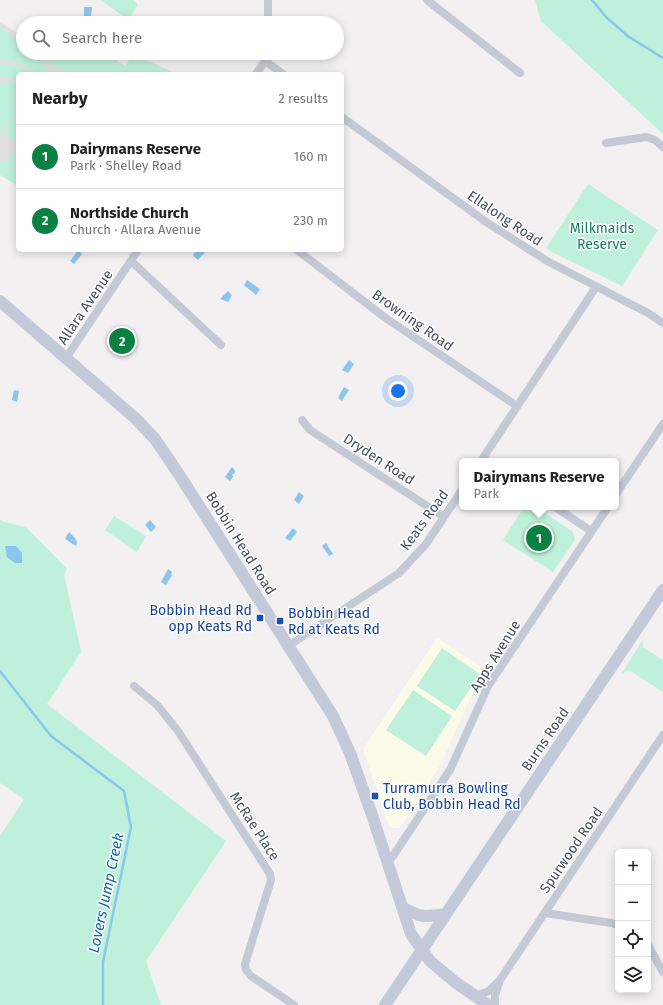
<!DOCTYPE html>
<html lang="en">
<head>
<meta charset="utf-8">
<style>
	body { margin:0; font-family:"Fira Sans",sans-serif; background:#f2f2f2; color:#202124 }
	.controls { position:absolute; right:12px; bottom:12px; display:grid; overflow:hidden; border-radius:6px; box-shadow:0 2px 10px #0003 }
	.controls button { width:36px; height:36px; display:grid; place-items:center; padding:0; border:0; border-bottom:1px solid #e0e0e0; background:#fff; color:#202124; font:20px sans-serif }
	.you { position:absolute; left:398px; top:391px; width:14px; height:14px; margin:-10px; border:3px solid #fff; border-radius:50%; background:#1a73e8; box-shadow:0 0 0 6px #1a73e833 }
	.badge { display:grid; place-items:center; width:26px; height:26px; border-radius:50%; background:#0b8043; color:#fff; font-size:13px; font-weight:700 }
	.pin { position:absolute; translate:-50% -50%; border:2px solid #fff; box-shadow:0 1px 4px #0006 }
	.popup { position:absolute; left:459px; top:458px; width:160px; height:52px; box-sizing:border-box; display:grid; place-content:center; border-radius:6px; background:#fff; filter:drop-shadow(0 1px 3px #0005); font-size:13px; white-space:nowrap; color:#757577 }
	.popup b { font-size:15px; color:#202124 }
	.popup::after { content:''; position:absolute; left:50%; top:100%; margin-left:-8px; border:8px solid transparent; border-top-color:#fff }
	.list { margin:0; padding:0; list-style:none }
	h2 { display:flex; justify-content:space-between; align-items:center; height:52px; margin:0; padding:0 16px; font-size:17px }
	h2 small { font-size:13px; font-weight:400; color:#757577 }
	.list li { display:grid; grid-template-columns:26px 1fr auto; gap:12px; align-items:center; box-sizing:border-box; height:64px; padding:0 16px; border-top:1px solid #e0e0e0 }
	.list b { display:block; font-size:15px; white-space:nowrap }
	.list p { margin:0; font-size:13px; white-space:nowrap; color:#757577 }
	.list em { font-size:13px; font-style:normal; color:#757577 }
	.icon { flex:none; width:22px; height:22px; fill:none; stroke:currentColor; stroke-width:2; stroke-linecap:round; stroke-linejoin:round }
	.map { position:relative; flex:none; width:663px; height:1005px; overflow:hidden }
	.search { position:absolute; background:#fff; box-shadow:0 2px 10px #0003; left:16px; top:16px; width:328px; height:44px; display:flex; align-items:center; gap:10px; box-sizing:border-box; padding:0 14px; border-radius:22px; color:#757577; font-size:15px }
	.panel { position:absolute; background:#fff; box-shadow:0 2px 10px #0003; left:16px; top:72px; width:328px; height:180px; border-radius:6px }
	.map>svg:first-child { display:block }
	.commercial { fill:#fcfbea }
	.education { fill:#e0dfdf }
	.green { fill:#bff0db }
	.water { fill:#8cc5ed }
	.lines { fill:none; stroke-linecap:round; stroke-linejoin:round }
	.stream { stroke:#8cc5ed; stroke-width:2.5 }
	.minor { stroke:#c4c9d5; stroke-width:8 }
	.secondary { stroke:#c3c9d9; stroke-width:12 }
	.transit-dot { fill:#1a4fb4; stroke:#fff; stroke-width:1.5 }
	.labels { text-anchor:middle; stroke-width:3; stroke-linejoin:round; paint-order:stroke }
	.street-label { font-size:14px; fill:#484f5e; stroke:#fff }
	.park-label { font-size:14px; fill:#178161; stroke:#fff }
	.transit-label { font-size:14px; fill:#164399; stroke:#fff; text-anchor:start }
	.water-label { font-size:15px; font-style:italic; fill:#0c6bad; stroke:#fff }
</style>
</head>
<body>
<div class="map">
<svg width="663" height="1005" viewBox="0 0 663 1005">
	<rect width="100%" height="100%" fill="#f2f0f0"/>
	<path class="commercial" d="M437,638L488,671L472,694L441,764L401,826L399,828H392L388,824L363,749Z"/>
	<path class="education" d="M0,22L23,37V53H47L52,56L49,62L67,74H18V186L0,174Z"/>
	<path class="green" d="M100,0H133L138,4L129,20Z
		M535,0H663V134L541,21Z
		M0,28L23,43V53H39L46,58L42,63L48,69L44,74H39L15,61L0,60Z
		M54,53H106L125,66L133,54L177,74H67L48,62Z
		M0,64L14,65L35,74H18V78H0Z
		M18,82V120L8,122H18V186L0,175V164L3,160L8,162L18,143L7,136L6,122L3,123V134L0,132V83Z
		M588,184L658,230L622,286L552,252L546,248Z
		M524,507H536L573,532L575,540L553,572L503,540Z
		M114,516L146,536L137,552L105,530Z
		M0,519L2,521L27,528L67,569L64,574L81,652L47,704L226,841L146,961L161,1005H0V836L24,799L0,783Z
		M642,641L643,647L663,660V692L629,670L621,674Z
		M442,648L480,674L455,711L417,686Z
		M413,690L452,716L426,756L386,730Z"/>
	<path class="water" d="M84,7H92L91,17L92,21L84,19Z
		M78,250L82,254L74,264L70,261Z
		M199,250H207L198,260L193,256L194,253Z
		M247,280L260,289L256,295L244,285Z
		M228,291L232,295L228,302L220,299Z
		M349,360L354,364L348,373L342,370Z
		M344,387L349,390L342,401L338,398Z
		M14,390L19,391L17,402L12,400Z
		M232,467L234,469L235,472L234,474H232L233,477L230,481L225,477Z
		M299,492L304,496L299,504L294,500Z
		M150,520L156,527L151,532L145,525Z
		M293,528L297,532L290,541L285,538Z
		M69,532C73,537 79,539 76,546L65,539Z
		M326,543L333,554L329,556L322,546Z
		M5,546H16L22,553V563H15L7,557Z
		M168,569L172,572L171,574L172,575L166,585L161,582Z"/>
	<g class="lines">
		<path class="stream" d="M592,0L607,18L629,37L663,58
			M0,671L51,736L124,791L131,827L103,962V1005"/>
		<path class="minor" d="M268,0V23
			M427,0L520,73
			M265,61L283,74
			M256,74L265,61L267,53
			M342,117L486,222L547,261L648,313L663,323
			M606,143L646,137L655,140L663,147
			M297,250L387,319L517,406
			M131,261L221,345
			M66,358L138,250
			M302,420L310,430L444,517
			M481,461L596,287
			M616,494L663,424
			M555,507L591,531
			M288,646L399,573L426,544L462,490
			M134,686L157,705L178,731L270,874L271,880L245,964L246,970L251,976L294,1005
			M387,863L393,856L450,770L488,686L608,507
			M545,913L611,923L618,925
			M648,945L663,972
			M475,996L489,991L500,980L663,735
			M495,1005V995L499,983"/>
		<path class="secondary" d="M0,301L135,418L155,439L180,476L333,716L350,753L371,812L411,934L430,961L455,982L488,1005
			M402,907C420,918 425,917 446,914
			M385,1005L663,590"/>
	</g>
	<g class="transit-dot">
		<rect x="256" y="614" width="8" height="8" rx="2"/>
		<rect x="276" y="617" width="8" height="8" rx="2"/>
		<rect x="371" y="792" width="8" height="8" rx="2"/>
	</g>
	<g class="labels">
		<g class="street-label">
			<text transform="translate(505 218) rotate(34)" y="5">Ellalong Road</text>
			<text transform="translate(85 307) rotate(-56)" y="5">Allara Avenue</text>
			<text transform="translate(413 320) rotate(35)" y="5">Browning Road</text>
			<text transform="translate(379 459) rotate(33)" y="5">Dryden Road</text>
			<text transform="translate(424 520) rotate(-54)" y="5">Keats Road</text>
			<text transform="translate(241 543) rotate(58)" y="5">Bobbin Head Road</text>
			<text transform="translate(495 656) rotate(-58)" y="5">Apps Avenue</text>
			<text transform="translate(545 739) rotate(-56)" y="5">Burns Road</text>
			<text transform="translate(255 826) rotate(57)" y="5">McRae Place</text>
			<text transform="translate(571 850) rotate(-56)" y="5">Spurwood Road</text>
		</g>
		<g class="park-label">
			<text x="602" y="233">Milkmaids<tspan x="602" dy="16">Reserve</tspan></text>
		</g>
		<g class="transit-label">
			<text x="252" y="615" text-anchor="end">Bobbin Head Rd<tspan x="252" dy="16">opp Keats Rd</tspan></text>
			<text x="288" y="618">Bobbin Head<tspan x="288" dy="16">Rd at Keats Rd</tspan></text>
			<text x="383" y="793">Turramurra Bowling<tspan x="383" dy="16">Club, Bobbin Head Rd</tspan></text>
		</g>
		<g class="water-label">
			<text transform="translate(106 893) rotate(-78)" y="5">Lovers Jump Creek</text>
		</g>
	</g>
</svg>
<div class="controls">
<button>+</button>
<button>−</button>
<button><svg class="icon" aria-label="locate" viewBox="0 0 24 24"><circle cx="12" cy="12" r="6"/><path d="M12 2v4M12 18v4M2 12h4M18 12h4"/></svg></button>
<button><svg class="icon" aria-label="layers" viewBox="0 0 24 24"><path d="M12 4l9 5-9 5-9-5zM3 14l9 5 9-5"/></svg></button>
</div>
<div class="you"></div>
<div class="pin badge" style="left:539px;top:538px">1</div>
<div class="popup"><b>Dairymans Reserve</b>Park</div>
<div class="pin badge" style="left:122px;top:341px">2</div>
<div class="search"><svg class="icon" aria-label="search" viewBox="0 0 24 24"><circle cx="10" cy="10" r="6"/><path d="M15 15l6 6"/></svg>Search here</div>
<section class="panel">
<h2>Nearby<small>2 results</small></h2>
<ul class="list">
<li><span class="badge">1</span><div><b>Dairymans Reserve</b><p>Park · Shelley Road</p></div><em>160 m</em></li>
<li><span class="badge">2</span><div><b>Northside Church</b><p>Church · Allara Avenue</p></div><em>230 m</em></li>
</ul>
</section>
</div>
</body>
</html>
